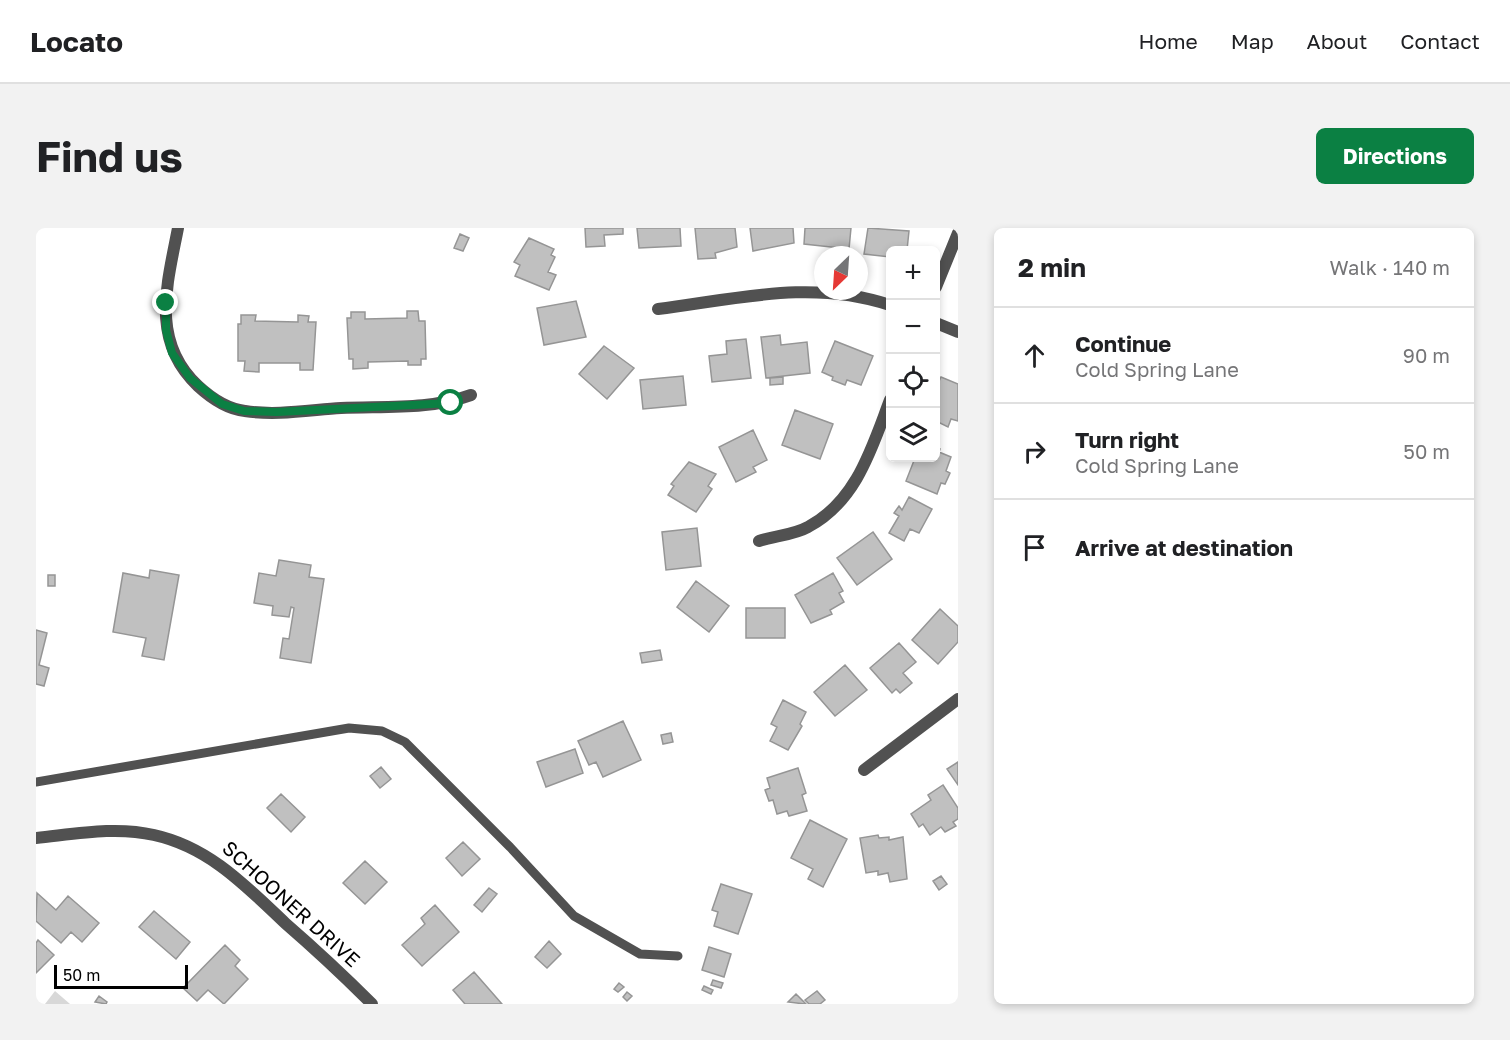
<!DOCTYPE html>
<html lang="en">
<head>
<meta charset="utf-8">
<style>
	body { margin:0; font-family:"Golos Text",sans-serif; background:#f2f2f2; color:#202124 }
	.controls { position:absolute; right:18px; top:18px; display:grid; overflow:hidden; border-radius:9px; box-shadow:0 3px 9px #0003 }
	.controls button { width:54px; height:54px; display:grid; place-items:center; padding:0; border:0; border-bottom:2px solid #e0e0e0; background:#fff; color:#202124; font:30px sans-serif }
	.compass { position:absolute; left:778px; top:18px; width:54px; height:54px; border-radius:50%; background:#fff; box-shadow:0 3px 9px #0003; rotate:205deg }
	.scale { position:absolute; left:18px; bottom:15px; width:134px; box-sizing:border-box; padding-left:6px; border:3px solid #000; border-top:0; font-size:16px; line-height:21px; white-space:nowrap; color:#000; -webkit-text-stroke:4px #fff; paint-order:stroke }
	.stop { position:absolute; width:18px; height:18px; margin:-14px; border:4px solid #0b8043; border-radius:50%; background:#fff }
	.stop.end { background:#0b8043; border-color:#fff; box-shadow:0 2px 6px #0008 }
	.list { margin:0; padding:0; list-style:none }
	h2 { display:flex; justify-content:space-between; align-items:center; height:78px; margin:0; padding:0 24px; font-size:26px }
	h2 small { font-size:20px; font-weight:400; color:#757577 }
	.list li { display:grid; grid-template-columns:39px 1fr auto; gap:18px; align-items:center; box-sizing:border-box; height:96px; padding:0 24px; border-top:2px solid #e0e0e0 }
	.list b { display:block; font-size:22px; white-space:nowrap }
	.list p { margin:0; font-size:20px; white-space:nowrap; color:#757577 }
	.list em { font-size:20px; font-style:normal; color:#757577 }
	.icon { flex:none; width:33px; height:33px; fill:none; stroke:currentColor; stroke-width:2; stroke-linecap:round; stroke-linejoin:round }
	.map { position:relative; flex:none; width:922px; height:776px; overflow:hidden; border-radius:9px }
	header { display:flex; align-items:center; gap:36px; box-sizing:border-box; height:84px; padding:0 30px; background:#fff; border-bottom:2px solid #e0e0e0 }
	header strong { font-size:28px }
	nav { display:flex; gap:33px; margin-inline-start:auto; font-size:21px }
	.intro { display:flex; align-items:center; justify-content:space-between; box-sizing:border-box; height:144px; padding:0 36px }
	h1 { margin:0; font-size:42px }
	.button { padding:15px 27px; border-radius:9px; background:#0b8043; color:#fff; font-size:21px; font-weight:700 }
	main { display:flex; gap:36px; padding:0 36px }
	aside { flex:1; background:#fff; border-radius:9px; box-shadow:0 3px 9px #0003 }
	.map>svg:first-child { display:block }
	.green { fill:#d8d8d8 }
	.building { fill:#c0c0c0; stroke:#959595; stroke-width:1.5 }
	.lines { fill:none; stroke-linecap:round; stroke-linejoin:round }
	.lane { stroke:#515151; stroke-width:9 }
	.street { stroke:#515151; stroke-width:12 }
	.route { stroke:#0b8043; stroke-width:8 }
	.labels { text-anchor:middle; stroke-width:6; stroke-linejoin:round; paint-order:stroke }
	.street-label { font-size:20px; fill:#000; stroke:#fff }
</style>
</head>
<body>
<header>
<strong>Locato</strong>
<nav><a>Home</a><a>Map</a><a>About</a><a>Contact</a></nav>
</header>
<div class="intro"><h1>Find us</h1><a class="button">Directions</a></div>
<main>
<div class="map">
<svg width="922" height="776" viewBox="0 0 922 776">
	<rect width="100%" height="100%" fill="#fff"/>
	<path class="green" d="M19,763L34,776H9Z"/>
	<path class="building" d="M549,0H587V6L568,7L569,18L550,19Z
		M601,0H644L645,18L603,20Z
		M659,0H699L701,19L679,25L680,30L662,31Z
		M714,0H757L758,15L717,23Z
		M769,0H815L813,21L768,16Z
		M832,0L873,3L871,22H854V29L828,26Z
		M424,6L433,10L427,23L418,20Z
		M493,10L518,21L515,27L519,29L512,44L520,47L513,62L479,48L484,37L478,34Z
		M540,73L550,109L508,117L501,80Z
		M371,83H382L383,93H389L390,131H385V137H372V133L332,134V140L317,141V131H313L311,90H315V84H329V91L371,90Z
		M205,87H220L219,93L262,94V87L273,88L272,94H280L277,142H264V135H223V144L208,143L209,133H202V96H205Z
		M744,107L745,117L771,114L774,145L730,150L725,109Z
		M710,111L715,150L676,154L673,128L691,126L690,113Z
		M799,113L837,128L825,157L811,152L809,157L796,152L797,149L786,144Z
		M568,118L598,140L571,171L543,146Z
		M647,148L650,177L607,181L604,152Z
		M747,149V156L734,157V150Z
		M905,149L922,156V193L915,191L912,199L900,193V160Z
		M759,182L797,196L784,231L746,217Z
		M717,202L731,232L717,239L720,244L700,254L683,219Z
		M900,219L904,221L903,224L915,229L910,243L914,245L909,256L905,255L901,266L870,253L879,230H900Z
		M653,234L680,246L672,258L676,261L660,284L632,267L638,258L635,256Z
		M873,269L896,281L883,305L874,301L868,313L853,305L863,288L858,285L863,278L866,282Z
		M661,300L665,338L630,342L626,304Z
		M837,304L856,331L821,357L801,330Z
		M243,332L275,337L273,349L288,351L275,435L244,430L247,410L253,411L258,380L255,379L253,389L236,387L237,378L218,375L223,345L240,348Z
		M114,342L143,347L128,432L106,428L110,410L77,404L87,345L113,350Z
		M797,345L807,363L803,365L808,374L794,382L796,386L775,395L759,367Z
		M12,347H19V358H12Z
		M660,353L693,378L673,404L641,379Z
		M710,380H749V410H710Z
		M904,381L922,398V414L902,436L876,412Z
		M0,402L11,405L3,437L13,440L8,458L0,456Z
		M863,415L880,434L867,445L876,455L864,465L860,461L856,465L834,440Z
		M624,422L626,432L606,435L604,425Z
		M809,437L831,462L799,488L778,464Z
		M747,472L770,484L764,496L766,498L752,522L734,513L741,499L735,496Z
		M587,493L605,532L567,549L560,534L553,537L542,513Z
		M635,505L637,514L627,516L625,507Z
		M539,521L547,545L510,559L501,534Z
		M922,534V557L911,541Z
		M345,539L355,551L344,560L334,548Z
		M762,540L770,565L766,567L771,583L753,588L751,583L741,586L737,572L733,573L729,562L734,560L731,550Z
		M907,557L922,580V591L917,594L920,598L909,604L905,599L894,607L887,596L883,599L875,586L895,572L892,567Z
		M245,566L269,589L255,604L231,580Z
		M774,592L811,611L787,659L772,651L777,641L755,630Z
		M842,607L843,610L853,609V612L867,609L871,651L854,654L852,645L842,647V643L830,645L824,610Z
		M427,614L444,631L426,648L410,630Z
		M329,633L351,654L329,676L307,655Z
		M905,648L911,656L903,662L897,653Z
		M685,656L716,666L702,706L678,698L682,684L676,682Z
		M453,660L461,666L446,684L438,677Z
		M1,665L20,682L32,668L63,695L46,714L35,704L25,715L0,693Z
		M399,677L423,704L386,738L366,717L389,696L385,690Z
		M118,683L154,714L140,731L103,699Z
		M2,712L18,727L0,745V715Z
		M513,713L525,726L511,740L499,729Z
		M189,717L204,732L199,738L212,751L188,776L172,762L161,773L147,760Z
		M673,719L695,726L688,749L666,742Z
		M438,744L466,776H429L417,762Z
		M677,752L687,755L685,760L675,757Z
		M583,755L588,759L582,764L578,761Z
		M668,758L677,762L675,766L666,762Z
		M781,763L789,772L784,776H773L769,772Z
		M591,764L596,768L591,773L587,769Z
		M760,766L770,776H769L752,774Z
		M63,768L71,774L70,776L59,774Z"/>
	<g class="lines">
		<path class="lane" d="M0,554L313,500L346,503L369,514L474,619L538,688L604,726L642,728"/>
		<path class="street" d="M142,0C131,57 114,113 162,158C175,170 191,181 209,183C240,188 274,182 305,180C348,178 394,182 435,167
			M900,59L922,5
			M622,81C701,71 776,51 854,77
			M900,95L922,104
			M723,313C738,308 758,307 772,299C821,273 836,219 854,172
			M828,542L922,471
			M0,610C39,606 80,598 118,607C173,619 210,658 249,695C279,721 308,748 336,776"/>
	</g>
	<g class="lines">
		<path class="route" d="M130,75V102L136,125L154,150L186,176L208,183L241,184L415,175"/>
	</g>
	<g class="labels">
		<g class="street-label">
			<text transform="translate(255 676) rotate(42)" y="7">SCHOONER DRIVE</text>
		</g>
	</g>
</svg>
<div class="controls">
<button>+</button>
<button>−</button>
<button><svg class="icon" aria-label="locate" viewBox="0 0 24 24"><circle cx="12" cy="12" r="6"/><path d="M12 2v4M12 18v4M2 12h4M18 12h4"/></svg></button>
<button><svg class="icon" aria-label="layers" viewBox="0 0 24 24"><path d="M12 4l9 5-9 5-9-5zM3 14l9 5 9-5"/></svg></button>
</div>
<svg class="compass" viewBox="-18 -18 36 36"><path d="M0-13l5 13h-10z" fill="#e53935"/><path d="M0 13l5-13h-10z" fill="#757577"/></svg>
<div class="scale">50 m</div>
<div class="stop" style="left:415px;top:175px"></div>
<div class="stop end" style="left:130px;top:75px"></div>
</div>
<aside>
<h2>2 min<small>Walk · 140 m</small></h2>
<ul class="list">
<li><svg class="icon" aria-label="ahead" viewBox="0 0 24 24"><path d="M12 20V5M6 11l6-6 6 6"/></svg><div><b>Continue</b><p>Cold Spring Lane</p></div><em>90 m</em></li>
<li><svg class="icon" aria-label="right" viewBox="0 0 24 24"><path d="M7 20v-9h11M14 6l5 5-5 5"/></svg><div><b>Turn right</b><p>Cold Spring Lane</p></div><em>50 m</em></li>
<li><svg class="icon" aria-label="arrive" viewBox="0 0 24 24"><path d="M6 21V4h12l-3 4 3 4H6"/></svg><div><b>Arrive at destination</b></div></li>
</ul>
</aside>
</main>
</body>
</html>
